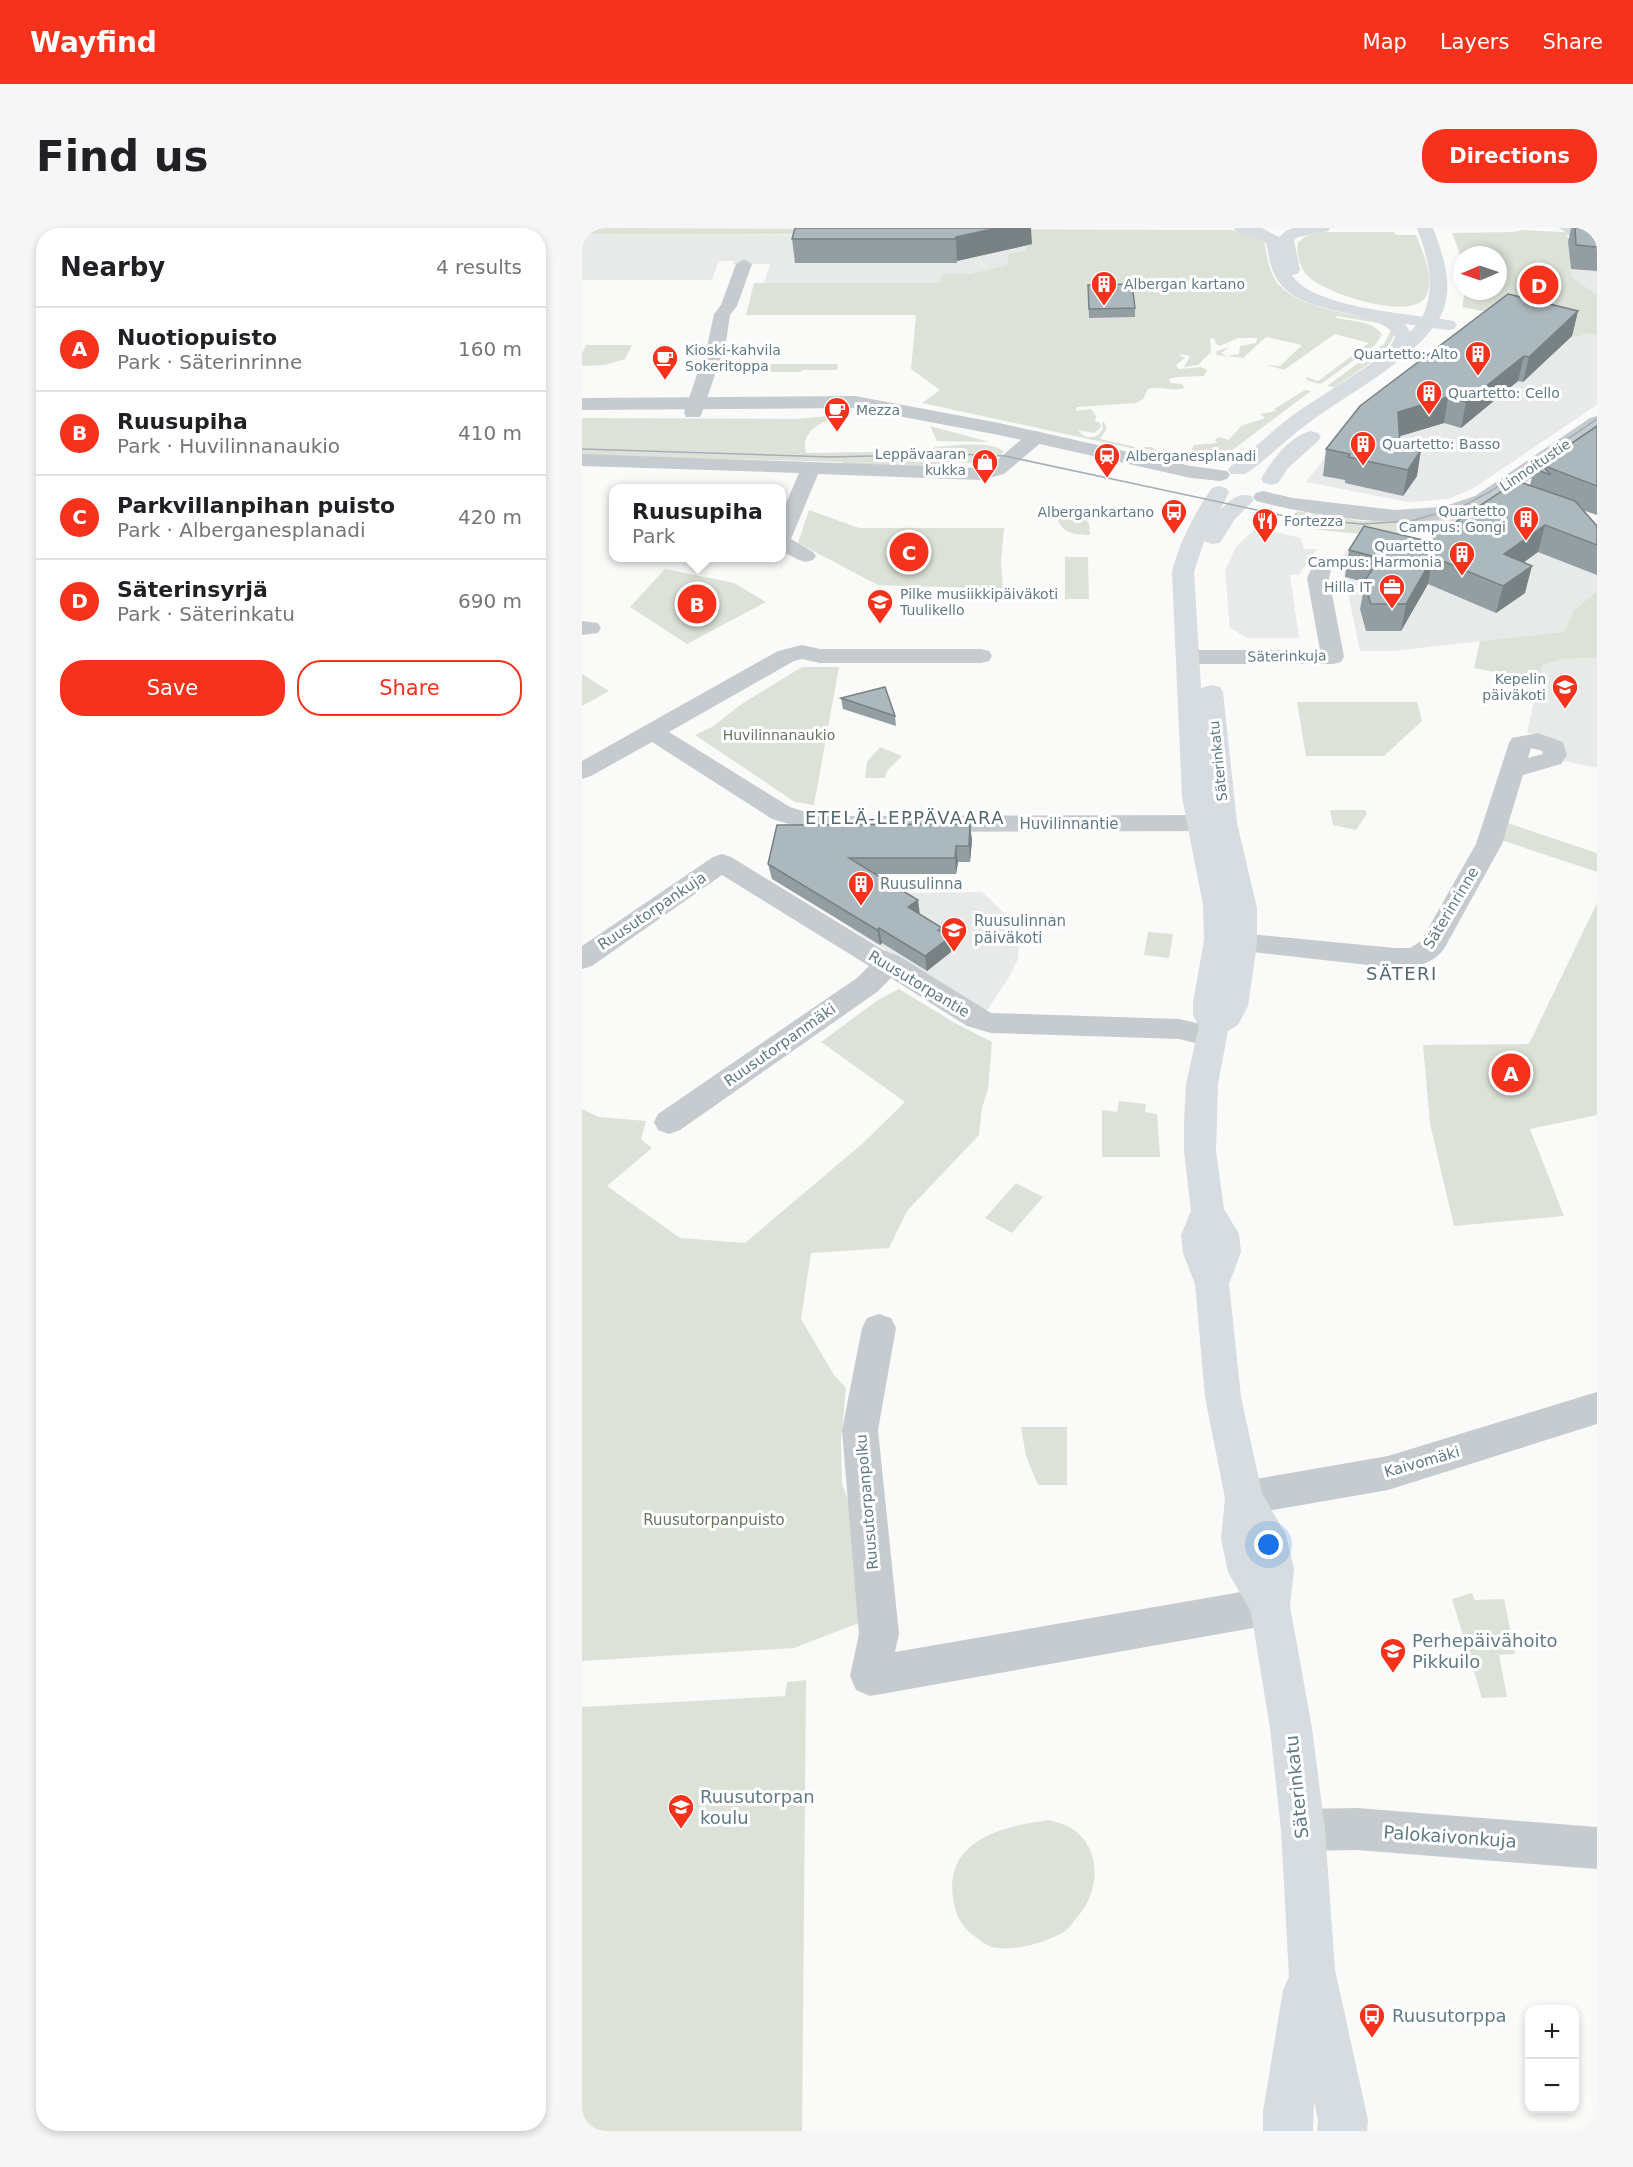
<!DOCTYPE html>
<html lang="en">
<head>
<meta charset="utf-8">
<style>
	body { margin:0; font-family:"DejaVu Sans",sans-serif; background:#f6f6f6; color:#202124 }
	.controls { position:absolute; right:18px; bottom:18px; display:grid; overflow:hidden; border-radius:12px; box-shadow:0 3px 9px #0003 }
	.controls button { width:54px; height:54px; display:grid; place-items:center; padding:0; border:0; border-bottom:2px solid #e0e0e0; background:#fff; color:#202124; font:30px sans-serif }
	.compass { position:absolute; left:871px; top:18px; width:54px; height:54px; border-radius:50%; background:#fff; box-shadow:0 3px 9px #0003; rotate:268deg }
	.you { position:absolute; left:687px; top:1317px; width:21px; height:21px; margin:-15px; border:4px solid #fff; border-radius:50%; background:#1a73e8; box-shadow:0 0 0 9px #1a73e833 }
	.badge { display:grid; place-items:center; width:39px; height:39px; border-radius:50%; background:#f6311c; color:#fff; font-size:20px; font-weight:700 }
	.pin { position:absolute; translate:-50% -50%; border:3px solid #fff; box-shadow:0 2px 6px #0006 }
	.popup { position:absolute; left:27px; top:256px; width:177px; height:78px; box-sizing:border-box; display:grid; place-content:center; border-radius:12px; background:#fff; filter:drop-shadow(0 2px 4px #0005); font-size:20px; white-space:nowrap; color:#757577 }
	.popup b { font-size:22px; color:#202124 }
	.popup::after { content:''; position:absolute; left:50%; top:100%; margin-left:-12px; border:12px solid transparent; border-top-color:#fff }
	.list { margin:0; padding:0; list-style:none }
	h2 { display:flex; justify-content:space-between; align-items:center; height:78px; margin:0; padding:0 24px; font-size:26px }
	h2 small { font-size:20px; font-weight:400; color:#757577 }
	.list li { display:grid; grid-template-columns:39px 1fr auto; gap:18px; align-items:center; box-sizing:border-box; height:84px; padding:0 24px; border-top:2px solid #e0e0e0 }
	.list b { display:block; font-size:22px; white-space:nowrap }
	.list p { margin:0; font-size:20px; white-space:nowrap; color:#757577 }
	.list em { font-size:20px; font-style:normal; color:#757577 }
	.actions { display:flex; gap:12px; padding:18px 24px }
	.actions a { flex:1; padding:14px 0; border:2px solid #f6311c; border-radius:24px; text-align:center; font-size:21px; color:#f6311c }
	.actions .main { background:#f6311c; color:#fff }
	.map { position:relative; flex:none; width:1015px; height:1903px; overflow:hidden; border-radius:24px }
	header { display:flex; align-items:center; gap:36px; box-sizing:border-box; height:84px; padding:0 30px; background:#f6311c; color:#fff }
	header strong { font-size:28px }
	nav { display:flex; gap:33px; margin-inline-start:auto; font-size:21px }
	.intro { display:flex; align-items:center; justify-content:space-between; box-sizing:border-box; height:144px; padding:0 36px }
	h1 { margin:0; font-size:42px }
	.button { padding:15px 27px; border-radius:24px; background:#f6311c; color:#fff; font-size:21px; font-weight:700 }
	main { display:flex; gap:36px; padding:0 36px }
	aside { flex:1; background:#fff; border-radius:24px; box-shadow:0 3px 9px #0003 }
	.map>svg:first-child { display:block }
	.built { fill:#e8eae9 }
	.green { fill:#dde2d8 }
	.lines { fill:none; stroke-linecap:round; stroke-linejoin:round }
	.minor { fill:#c5cbce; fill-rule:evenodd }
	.tertiary { fill:#c5cbce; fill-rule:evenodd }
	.secondary { fill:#d6dcdf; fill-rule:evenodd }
	.trunk { fill:#d6dcdf; fill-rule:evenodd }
	.tram { stroke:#a5afb4; stroke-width:1.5 }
	.wall { fill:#939ea3 }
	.shaded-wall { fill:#788184 }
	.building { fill:#abb8bd; stroke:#788184; stroke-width:1.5 }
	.labels { text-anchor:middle; stroke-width:6; stroke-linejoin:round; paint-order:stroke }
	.far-poi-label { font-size:14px; fill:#627a86; stroke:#fff; text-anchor:start }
	.far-street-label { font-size:14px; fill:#627a86; stroke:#fff }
	.far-park-label { font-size:14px; fill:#66775d; stroke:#fff }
	.street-label { font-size:15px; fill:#627a86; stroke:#fff }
	.poi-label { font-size:15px; fill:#627a86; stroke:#fff; text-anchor:start }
	.park-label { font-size:15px; fill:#66775d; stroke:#fff }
	.quarter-label { font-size:18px; letter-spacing:1.5px; fill:#556870; stroke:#fff }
	.near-poi-label { font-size:18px; fill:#627a86; stroke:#fff; text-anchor:start }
	.near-street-label { font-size:18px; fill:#627a86; stroke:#fff }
</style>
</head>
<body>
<header>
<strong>Wayfind</strong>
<nav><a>Map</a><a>Layers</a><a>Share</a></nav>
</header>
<div class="intro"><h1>Find us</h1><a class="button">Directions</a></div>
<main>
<aside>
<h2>Nearby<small>4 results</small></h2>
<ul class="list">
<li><span class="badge">A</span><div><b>Nuotiopuisto</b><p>Park · Säterinrinne</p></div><em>160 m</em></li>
<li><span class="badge">B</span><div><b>Ruusupiha</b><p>Park · Huvilinnanaukio</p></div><em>410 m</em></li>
<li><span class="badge">C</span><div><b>Parkvillanpihan puisto</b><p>Park · Alberganesplanadi</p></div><em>420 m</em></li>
<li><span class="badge">D</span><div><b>Säterinsyrjä</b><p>Park · Säterinkatu</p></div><em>690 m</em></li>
</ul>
<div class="actions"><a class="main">Save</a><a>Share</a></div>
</aside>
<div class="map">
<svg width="1015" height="1903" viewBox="0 0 1015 1903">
	<rect width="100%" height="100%" fill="#fafaf8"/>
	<path class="built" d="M0,6L436,7L443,11L444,22L431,25L426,37L386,46H360L359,55H182L188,36H151L152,33H137L130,52H0Z
		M986,14L1015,16V67L989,48Z
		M914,86L997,109L1003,105L1015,108V177L890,261L866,271L826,274L724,254L749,222Z
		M674,300L719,310L722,321H735L717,347H708L717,410H665L648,400L643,343L654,319Z
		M889,305L1015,333V363L991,383L982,404L810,423H778L759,331L767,319L837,334Z
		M1015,430V540L978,532L976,515L960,506L945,505L960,438L980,431Z
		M400,664L425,688L434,701L437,720L436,731L427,749L404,784L269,701L310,670L311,665Z"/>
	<path class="green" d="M0,0L648,2L667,5L682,13C685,26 687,47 697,57C722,84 775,84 807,97L755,88L754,90C768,93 793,93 800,107L793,117L739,156L726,153L724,149L736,153L787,115L753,106L702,142L685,137L698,138L720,117L684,109L661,130L634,127L635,123L648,119L639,125L645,128L657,126L658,118L674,115L675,110H656L638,118L634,116L632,110L628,111L629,124L616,137L602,139L608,128L596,126L603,130L594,137L597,141L619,139L625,142L622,148L594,149L587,151L588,155L600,156L603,160C591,164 579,158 566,161L561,171L554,175L495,179L494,183L509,181L514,188L513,193L518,195L519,199L512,205L496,202C503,212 516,212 521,200L520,195L522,194L525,200L518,211L554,219H569L579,224V226L567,221L548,220L340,175L358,162L329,141L334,87H164L172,55H358L360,46H386L426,37V26L444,22L443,6H0Z
		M940,2L1015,6V9L984,7L986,10L1005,11L986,15L989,48L1015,67V108L1003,105L997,109L914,86L880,79L883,63H916V27H880V31L870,5L930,4Z
		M739,4H812L815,7H834C841,25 854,52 843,70C828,93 737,65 723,45C717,37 714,23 716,14L724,8Z
		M809,102L812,106C808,126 769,147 753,159L745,158L802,116Z
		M4,117H50L43,131L23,137L0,138V126Z
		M168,136H256L255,142H220L219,144H183V141H166Z
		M723,162L729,163L649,223L628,231L614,232L605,230L612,217L635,215L633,212L637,209L647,212L659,198L683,190L678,186L694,183L692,181Z
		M256,187C239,195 218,203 224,225L349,223L353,219C369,218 412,212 422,224L406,239L392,241L393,235L358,234L356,240L261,237V234L0,227V190L214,191Z
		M348,198L407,214L355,213Z
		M227,282L277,300H422L419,333L421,361L296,357L216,315Z
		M715,283L779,293H814L889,286C830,314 766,308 704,296Z
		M483,285L499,289L507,295L508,307C495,307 482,306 476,293Z
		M483,329H506L507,371H483Z
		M83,341L152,355L184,374L105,416L48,379Z
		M1015,363V430L980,431L960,438L956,458L935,457L924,446L892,440L898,413L982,404L991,383Z
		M220,439H257L232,577L213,574L113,507L132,498L158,477Z
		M0,446L27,463L0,478Z
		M715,474H835L840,493L802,528H724Z
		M298,519L320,528L305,543L303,550H283L285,534Z
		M748,582H783L785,586L774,602L751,597Z
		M926,595L1015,625V644L916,611Z
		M1015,675V887L948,901L982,988L872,998L848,896L841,817L947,816Z
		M566,704L591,706L587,730L562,727Z
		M317,761L373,795L410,814L406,861L400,880L397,907L325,983L307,1020L229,1025L219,1091L252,1147L264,1160L259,1212L260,1256L277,1301L287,1391L212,1420L0,1433V881L17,889L64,893L59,911L70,920L25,958L98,1010L163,1015L280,916L323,874L239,814L296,772Z
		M537,873L564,876L563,884L575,886L578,929H520V882L535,884Z
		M434,955L461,969L430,1005L403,990Z
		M439,1199H485V1257H456L444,1228Z
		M890,1365L893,1372L922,1371L933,1426L917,1427L925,1469L900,1470L870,1371Z
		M224,1452L220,1903H0V1479L203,1468L205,1454Z
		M467,1592C478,1595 488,1598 496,1605C520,1627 516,1664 497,1687C492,1692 488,1700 482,1704C469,1711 453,1717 439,1719C429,1720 418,1722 407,1718C402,1716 397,1711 392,1708C379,1698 373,1686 371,1670C362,1611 423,1598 467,1592Z"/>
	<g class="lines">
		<path class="minor" d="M162,31L170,36L155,78L148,87L144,114L120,185L118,189H104L102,185L126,114L132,86L139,77L154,36Z
			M454,203L461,205L463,209L461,213L422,246L399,252L236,246L209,311L231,324L234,328L231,332L224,334L217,332L199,323V287L217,245L0,238V226L399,240L408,238L447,205Z
			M739,333L746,335L750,339L747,350L762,429L759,434L751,436H605L597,434L594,429L597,424L605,422H738L725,350L732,335Z
			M0,393L16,395L19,400L16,405L0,407Z
			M220,417L238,421H399L407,423L410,428L407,433L399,435H238L220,431L212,433L87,504L208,579L236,588L642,587L651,589L655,595L651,601L642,603L235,604L190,591L70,514L9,548L0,551V533L196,423Z
			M956,505L981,514L985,527L979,536L941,547L920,616L863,719C853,736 832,740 813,740L626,719L622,712L626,705L636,703L813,720H828L839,713L894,616L927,515L930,510ZM949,520L960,523L961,526L946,530Z
			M140,626L149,629L301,722L317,728L409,785L597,791L640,801L645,808L640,815L630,819L597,811L409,805L385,798L309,750L295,764L98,902L87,906L76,902L72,894L76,886L275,750L287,738L140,647L10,738L0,741V718L131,629Z
			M297,1086L309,1090L314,1100L296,1202L317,1406L313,1424L688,1359L702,1365L707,1378L702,1391L688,1397L288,1468L274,1462L268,1448L277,1406L260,1202L280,1100L285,1090Z
			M1015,1164V1196L806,1262L662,1287L649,1282L644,1270L649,1258L662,1253L806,1228Z
			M775,1580L1015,1599V1641L775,1622L721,1623L706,1617L700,1602L706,1587L721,1581Z"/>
		<path class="tertiary" d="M273,168L417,195L609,238L645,243L648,247L645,251L638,253L609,250L417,207L273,180L0,182V170Z
			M1015,188V203C980,227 946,255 909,276C849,309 738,289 674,273L671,269L674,265L681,263L711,270L813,282L860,279L893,268L1008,190Z"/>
		<path class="secondary" d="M835,0H851C860,25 871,53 862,80C847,124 765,166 728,194C708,208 691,225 672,240L663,246H649L646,242L649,238C669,224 686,206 706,191C737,167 828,118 842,85C854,56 845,27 835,0Z
			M729,203L736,205L739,209L736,213L706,240L696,255L689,257L682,255L679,251C689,233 708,208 729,203Z
			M637,258L644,260L647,264L638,282C648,273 655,264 669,268L672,272L652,292L638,315L630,316L622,313L612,344L619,460L629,457L638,459L641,464L655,595L675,680V715L666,778L656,797L646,803L636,856L634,923L642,981L657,1006L659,1024L647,1056L659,1169L680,1265L704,1307L712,1341L708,1378L730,1500L743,1602L753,1742L786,1892L785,1903H735L736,1892L732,1873L731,1903H681V1884L701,1762L707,1749L699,1602L688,1500L669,1384L646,1344L639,1311L643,1270L623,1169L613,1056L601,1025L599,1007L609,983L602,923V894L604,856L617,798L611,787V774L622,712L621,677L600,569L590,344C597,315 613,284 630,260Z"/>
		<path class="trunk" d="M652,0H680L697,9L705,2L711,0H748L746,3L716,9L712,12L718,42L716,46L710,47C730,80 829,86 866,92L872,93L875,97L872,101L866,102L823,96L831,109L822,126H810L807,122L813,109C799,79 719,91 695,51C688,40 687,27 684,15L671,8L654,3Z
			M977,0H1015V7L985,5Z"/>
		<path class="tram" d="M0,221L248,229L373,226L423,228L712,290L780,296L829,293L881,278L909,263L1015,191"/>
	</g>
	<path class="wall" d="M213,0L450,16L375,33V35H213L210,11Z
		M989,0H1015V43L989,41L986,14Z
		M506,57L553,80V89L507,90Z
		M996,83L990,108L941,154L936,153L879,200L862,195L818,208V217L835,248L821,268L763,255V252L741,248L744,221Z
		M1015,198V287L1000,282L1015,298V347L956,324L941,334L943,365L914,385L846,356L819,403H784L778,381L783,354L763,349L767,322L845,313L948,257L952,241Z
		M259,470L313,488L314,498L261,481Z
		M390,612L388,634H376L374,646H293L338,686L360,705L369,724L345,743L300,715L298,717L190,651L186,636Z"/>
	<path class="shaded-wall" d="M415,0H449L450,16L375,33V35L374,9Z
		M996,83L990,108L941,154L947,129Z
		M942,128L936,153L879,200L884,174Z
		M866,169L862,195L812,210L816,184Z
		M839,222L835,248L821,268L826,242Z
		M963,297L956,324L916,353L922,326Z
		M851,329L846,356L819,403L824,376Z
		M950,338L943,365L914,385L921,358Z
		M388,596L390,612L388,634L387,618Z
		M374,618L376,634L374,646L373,630Z
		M336,672L338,687L326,679Z
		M297,700L300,715L298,717L295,702Z
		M360,700L361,714L368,709L369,724L345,743L343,728L356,702Z"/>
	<path class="building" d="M213,0H415L374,9V11H210Z
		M993,0H1015V19L994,17Z
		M550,56L553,80L507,81L506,57Z
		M926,66L996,83L947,129L942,128L884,174L866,169L816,184L818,217L839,222L826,242L766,229L768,226L744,221L778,178Z
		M1015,198V258L960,237L969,247L952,241Z
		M935,253L993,273L1015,298V317L963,297L922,326L950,338L921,358L851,329L824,376H789L782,354L798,330L767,322L782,298L845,313Z
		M303,459L313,488L259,470Z
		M388,596L387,618H374L373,630H267L336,672L326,679L360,700L356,702L368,709L343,728L297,700L295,702L186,636L195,597Z"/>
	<defs>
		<g id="building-pin" transform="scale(1.35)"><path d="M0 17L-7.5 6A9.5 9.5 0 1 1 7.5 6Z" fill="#f6311c" stroke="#fff"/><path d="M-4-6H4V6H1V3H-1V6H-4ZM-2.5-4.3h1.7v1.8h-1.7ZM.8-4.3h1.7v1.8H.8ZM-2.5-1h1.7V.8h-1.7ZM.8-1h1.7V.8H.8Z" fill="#fff"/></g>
		<g id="cafe-pin" transform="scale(1.35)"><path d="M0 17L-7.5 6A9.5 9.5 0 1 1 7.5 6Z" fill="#f6311c" stroke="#fff"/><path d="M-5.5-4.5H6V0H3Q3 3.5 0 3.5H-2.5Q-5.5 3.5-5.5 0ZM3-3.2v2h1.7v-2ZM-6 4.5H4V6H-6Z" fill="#fff"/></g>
		<g id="station-pin" transform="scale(1.35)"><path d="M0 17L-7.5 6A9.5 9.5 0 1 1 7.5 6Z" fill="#f6311c" stroke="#fff"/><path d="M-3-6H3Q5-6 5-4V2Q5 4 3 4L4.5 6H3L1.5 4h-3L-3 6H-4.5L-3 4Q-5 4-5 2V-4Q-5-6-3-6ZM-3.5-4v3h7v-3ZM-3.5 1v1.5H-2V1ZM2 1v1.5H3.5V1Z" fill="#fff"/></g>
		<g id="shop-pin" transform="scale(1.35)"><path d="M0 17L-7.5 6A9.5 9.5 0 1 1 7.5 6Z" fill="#f6311c" stroke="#fff"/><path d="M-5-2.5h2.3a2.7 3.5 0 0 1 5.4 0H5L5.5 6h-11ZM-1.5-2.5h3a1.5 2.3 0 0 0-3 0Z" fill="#fff"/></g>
		<g id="bus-pin" transform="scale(1.35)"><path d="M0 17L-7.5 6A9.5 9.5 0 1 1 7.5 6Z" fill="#f6311c" stroke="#fff"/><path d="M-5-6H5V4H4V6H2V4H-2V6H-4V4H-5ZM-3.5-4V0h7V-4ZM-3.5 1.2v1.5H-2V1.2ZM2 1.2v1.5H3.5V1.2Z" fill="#fff"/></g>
		<g id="restaurant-pin" transform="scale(1.35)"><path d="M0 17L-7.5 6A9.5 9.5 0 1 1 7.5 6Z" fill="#f6311c" stroke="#fff"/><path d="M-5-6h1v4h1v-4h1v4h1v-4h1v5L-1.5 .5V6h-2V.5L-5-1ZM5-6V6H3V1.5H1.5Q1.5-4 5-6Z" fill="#fff"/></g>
		<g id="office-pin" transform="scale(1.35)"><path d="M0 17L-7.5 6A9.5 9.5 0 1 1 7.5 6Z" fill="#f6311c" stroke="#fff"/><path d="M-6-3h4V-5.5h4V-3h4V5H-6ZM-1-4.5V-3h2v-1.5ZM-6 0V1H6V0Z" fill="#fff"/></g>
		<g id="school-pin" transform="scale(1.35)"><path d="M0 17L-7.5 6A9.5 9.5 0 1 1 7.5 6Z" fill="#f6311c" stroke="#fff"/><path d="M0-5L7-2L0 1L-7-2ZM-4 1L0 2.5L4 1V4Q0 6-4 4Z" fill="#fff"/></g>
	</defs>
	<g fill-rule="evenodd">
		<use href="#building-pin" x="522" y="56"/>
		<use href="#building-pin" x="896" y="126"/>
		<use href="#cafe-pin" x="83" y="130"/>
		<use href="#building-pin" x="847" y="165"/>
		<use href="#cafe-pin" x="255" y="182"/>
		<use href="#building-pin" x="781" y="216"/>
		<use href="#station-pin" x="525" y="228"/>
		<use href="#shop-pin" x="403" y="234"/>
		<use href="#bus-pin" x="592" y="284"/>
		<use href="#building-pin" x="944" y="291"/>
		<use href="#restaurant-pin" x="683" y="293"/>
		<use href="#building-pin" x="880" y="326"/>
		<use href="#office-pin" x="810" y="359"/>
		<use href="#school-pin" x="298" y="374"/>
		<use href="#school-pin" x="983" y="459"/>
		<use href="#building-pin" x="279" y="656"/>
		<use href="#school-pin" x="372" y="702"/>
		<use href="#school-pin" x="811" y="1423"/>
		<use href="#school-pin" x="99" y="1579"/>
		<use href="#bus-pin" x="790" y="1788"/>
	</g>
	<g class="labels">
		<g class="far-poi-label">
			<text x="542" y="61">Albergan kartano</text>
			<text x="103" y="127">Kioski-kahvila<tspan x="103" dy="16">Sokeritoppa</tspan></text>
			<text x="876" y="131" text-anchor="end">Quartetto: Alto</text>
			<text x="866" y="170">Quartetto: Cello</text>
			<text x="274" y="187">Mezza</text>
			<text x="800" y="221">Quartetto: Basso</text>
			<text x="384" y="231" text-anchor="end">Leppävaaran<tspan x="384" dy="16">kukka</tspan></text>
			<text x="544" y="233">Alberganesplanadi</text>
			<text x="924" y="288" text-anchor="end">Quartetto<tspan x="924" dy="16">Campus: Gongi</tspan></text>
			<text x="572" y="289" text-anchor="end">Albergankartano</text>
			<text x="702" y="298">Fortezza</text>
			<text x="860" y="323" text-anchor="end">Quartetto<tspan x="860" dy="16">Campus: Harmonia</tspan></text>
			<text x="790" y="364" text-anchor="end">Hilla IT</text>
			<text x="318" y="371">Pilke musiikkipäiväkoti<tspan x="318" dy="16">Tuulikello</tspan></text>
			<text x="964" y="456" text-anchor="end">Kepelin<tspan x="964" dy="16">päiväkoti</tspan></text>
		</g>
		<g class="far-street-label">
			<text transform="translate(953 237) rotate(-34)" y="5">Linnoitustie</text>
			<text transform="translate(705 428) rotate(-1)" y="5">Säterinkuja</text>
			<text transform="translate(636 533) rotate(-96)" y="5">Säterinkatu</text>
		</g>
		<g class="far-park-label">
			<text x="197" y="512">Huvilinnanaukio</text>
		</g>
		<g class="street-label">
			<text x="487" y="601">Huvilinnantie</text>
			<text transform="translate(869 680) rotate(-59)" y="5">Säterinrinne</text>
			<text transform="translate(70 683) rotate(-34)" y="5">Ruusutorpankuja</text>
			<text transform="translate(337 756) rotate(31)" y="5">Ruusutorpantie</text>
			<text transform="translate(198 817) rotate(-35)" y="5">Ruusutorpanmäki</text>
			<text transform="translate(840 1234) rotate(-16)" y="5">Kaivomäki</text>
			<text transform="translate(285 1274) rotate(-95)" y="5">Ruusutorpanpolku</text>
		</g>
		<g class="poi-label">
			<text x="298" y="661">Ruusulinna</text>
			<text x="392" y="698">Ruusulinnan<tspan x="392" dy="17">päiväkoti</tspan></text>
		</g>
		<g class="park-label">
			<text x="132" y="1297">Ruusutorpanpuisto</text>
		</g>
		<g class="quarter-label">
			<text x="323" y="596">ETELÄ-LEPPÄVAARA</text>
			<text x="820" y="752">SÄTERI</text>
		</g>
		<g class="near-poi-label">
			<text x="830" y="1419">Perhepäivähoito<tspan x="830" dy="21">Pikkuilo</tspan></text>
			<text x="118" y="1575">Ruusutorpan<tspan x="118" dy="21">koulu</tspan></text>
			<text x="810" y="1794">Ruusutorppa</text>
		</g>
		<g class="near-street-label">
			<text transform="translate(715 1559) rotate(-96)" y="6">Säterinkatu</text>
			<text transform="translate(868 1609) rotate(4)" y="6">Palokaivonkuja</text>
		</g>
	</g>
</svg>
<div class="controls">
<button>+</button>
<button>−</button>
</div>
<svg class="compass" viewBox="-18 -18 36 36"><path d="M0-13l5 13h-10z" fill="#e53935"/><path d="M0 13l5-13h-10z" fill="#757577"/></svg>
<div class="you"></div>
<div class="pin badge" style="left:929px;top:845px">A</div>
<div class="pin badge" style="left:115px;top:376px">B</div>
<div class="popup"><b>Ruusupiha</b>Park</div>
<div class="pin badge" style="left:327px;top:324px">C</div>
<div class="pin badge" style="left:957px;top:57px">D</div>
</div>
</main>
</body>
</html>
